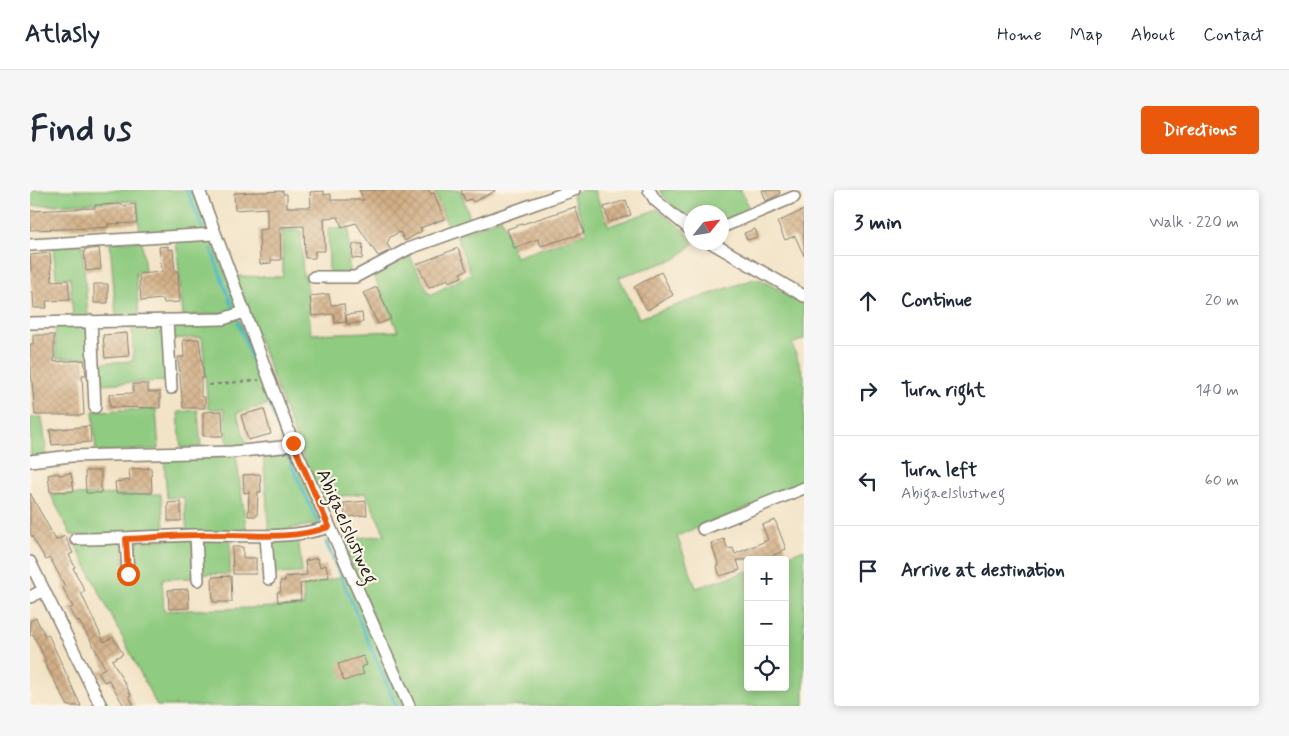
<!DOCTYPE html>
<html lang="en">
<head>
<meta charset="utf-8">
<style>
	body { margin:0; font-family:Mynerve,sans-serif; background:#f6f6f7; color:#1f2937 }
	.controls { position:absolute; right:15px; bottom:15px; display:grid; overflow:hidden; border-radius:5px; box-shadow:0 2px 8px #0003 }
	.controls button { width:45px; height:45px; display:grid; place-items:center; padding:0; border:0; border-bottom:1px solid #e0e1e3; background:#fff; color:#1f2937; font:25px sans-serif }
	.compass { position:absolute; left:654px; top:15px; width:45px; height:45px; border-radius:50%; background:#fff; box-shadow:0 2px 8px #0003; rotate:60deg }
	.stop { position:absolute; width:15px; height:15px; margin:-11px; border:4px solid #ea580c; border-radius:50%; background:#fff }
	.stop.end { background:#ea580c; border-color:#fff; box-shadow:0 1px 5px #0008 }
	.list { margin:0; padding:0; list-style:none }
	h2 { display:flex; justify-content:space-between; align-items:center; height:65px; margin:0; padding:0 20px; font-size:21px }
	h2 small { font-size:16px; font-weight:400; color:#747a83 }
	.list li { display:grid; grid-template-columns:32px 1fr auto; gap:15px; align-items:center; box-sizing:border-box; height:90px; padding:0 20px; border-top:1px solid #e0e1e3 }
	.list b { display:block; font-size:19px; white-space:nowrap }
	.list p { margin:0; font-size:16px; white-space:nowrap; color:#747a83 }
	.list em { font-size:16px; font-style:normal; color:#747a83 }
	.icon { flex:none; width:28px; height:28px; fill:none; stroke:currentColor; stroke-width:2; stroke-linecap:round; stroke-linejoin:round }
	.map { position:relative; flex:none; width:774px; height:516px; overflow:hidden; border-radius:5px }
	header { display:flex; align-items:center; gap:30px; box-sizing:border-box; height:70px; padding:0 25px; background:#fff; border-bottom:1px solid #e0e1e3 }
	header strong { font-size:24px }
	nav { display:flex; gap:28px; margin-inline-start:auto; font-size:18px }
	.intro { display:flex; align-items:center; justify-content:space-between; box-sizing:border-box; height:120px; padding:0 30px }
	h1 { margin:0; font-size:35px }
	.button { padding:12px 22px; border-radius:5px; background:#ea580c; color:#fff; font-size:18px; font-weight:700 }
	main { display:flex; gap:30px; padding:0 30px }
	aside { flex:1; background:#fff; border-radius:5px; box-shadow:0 2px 8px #0003 }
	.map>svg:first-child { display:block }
	.green { fill:#8fcb80; stroke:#56744e }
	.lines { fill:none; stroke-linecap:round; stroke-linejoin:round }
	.stream { stroke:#4ab6c6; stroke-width:3 }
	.building { fill:url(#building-cross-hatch) }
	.minor-casing { stroke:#878071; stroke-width:14 }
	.path { stroke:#878071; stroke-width:2; stroke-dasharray:4 4; stroke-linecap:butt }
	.minor { stroke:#fff; stroke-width:11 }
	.route { stroke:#ea580c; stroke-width:6 }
	.labels { text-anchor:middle; stroke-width:4.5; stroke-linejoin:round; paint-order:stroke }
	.street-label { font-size:19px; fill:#1c1c1c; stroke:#fcf5e5 }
</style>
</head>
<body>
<header>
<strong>Atlasly</strong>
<nav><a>Home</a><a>Map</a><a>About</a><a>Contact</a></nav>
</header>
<div class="intro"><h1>Find us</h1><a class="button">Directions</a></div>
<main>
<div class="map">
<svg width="774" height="516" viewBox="0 0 774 516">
	<defs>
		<pattern id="building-cross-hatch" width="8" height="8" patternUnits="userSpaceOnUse" patternTransform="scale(1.25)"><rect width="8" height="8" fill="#d2af87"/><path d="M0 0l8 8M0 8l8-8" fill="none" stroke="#b49674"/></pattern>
	</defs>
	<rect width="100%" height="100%" fill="#fcf5e5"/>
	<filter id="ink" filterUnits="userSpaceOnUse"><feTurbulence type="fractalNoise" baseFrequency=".02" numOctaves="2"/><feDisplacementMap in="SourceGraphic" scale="10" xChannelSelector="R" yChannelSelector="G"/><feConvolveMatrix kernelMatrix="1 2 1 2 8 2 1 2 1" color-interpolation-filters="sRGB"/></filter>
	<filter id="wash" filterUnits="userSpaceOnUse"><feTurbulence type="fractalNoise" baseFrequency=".0096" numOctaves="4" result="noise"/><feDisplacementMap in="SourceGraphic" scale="20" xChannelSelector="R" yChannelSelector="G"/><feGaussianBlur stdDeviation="1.12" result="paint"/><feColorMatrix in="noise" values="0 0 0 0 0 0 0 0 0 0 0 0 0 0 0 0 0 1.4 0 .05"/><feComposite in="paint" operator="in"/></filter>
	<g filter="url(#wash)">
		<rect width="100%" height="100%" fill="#f2e3c6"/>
		<path class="green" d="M0,0H166L180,40L110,45L107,11L0,16Z
			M410,0H430L442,33L420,42L405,2Z
			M553,0H564L579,36L628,19L661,47L662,52L664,53L646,69L589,87L609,128L727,88L774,113V149L762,154L774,186V295L647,346L666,398L718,381V497H755V370H747L774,359V516H383L310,350L355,345L336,303L297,308L291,305L279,283L205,86L253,87L252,40H271L273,86H276L281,144L368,141L342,82L378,62L400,105L441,84L426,45L471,28L486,67L557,43L542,4Z
			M630,0H711L720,21L692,32V22H662L661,33L635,8Z
			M298,38H319V84L299,83Z
			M181,48L209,116L201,123L153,126L146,49Z
			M112,51L115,81L106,82L109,126L86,127L80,52Z
			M52,54L58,126L43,127L40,87L26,88L23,56Z
			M209,129L244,213L207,223L217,256L198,258L194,219H178L172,147L141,149L140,133Z
			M134,133L138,191L68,194L66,173L103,171L102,134Z
			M25,134H59L60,168H26Z
			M126,219L129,259L66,262L63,221Z
			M168,220L171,257L151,258L148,222Z
			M12,227L17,265L1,267L0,228Z
			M258,260L294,333L239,342L233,263Z
			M206,265L217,343H157L154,307L137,308L134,267Z
			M131,304L135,344L97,347L41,345L21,305Z
			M268,346L272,383L241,384L240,349Z
			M168,347L200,348V384H170Z
			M163,348L164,388L132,389L134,421L274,416L273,397L318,385L376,516H127L44,352H93L95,389L100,390V352Z"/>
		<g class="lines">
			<path class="stream" d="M157,0L172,37
				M181,59L202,116
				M208,133L228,185
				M232,195L252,248
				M257,265L290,338
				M296,352L366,516"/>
		</g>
		<g id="blocks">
			<path class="building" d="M329,0H399L401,4L404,3L414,29L390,38L392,41L375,51L370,42L360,47L357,54L361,60L348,66L326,33L312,37L308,27L294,28L295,61H285V68H275L274,36L250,37L251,70H241V73L230,74L229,40L237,39V18L205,20L204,3L253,1V4H257V17H281L280,2L294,1V5L301,4V10H334Z
				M431,0H465V1L443,12L441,9L435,11Z
				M732,0H749L750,4L736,11Z
				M596,10L601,25L579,32L574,17Z
				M92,14V16L105,14L107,33L78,34V37L64,38L0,40V21L65,18V15Z
				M545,17L554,43L511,56L508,49L484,58L477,39Z
				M774,20V66L765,46L755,50L747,32Z
				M725,39L728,47L717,50L714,43Z
				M323,54H333L332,69L322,68Z
				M138,56V60L143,59L145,81H148L150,112L134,113L133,109L111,111L109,84L132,82L129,57Z
				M69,58L71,79L56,81L54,60Z
				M428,58L437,80L430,83L432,87L419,92L418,89L399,98L387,74Z
				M20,63L22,91L38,90L40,110L16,111L17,118H4L0,65Z
				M631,82L643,105L617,120L604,97Z
				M64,94H78V113H64Z
				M347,97L361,129L348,134L333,103Z
				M299,104L301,115L314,114L316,132L305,133L304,124L282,126L280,106Z
				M332,123L333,132L317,134L316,125Z
				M97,143L99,166L75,168L73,145Z
				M3,145H24V172L54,170L56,185H52L54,225H5L0,170V154H3Z
				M169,149L174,188H171V207H175V218H153L148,167H154L153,150Z
				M103,194H118V202H130V218L80,217L79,204L103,203Z
				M234,219L241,244L218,250L211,225Z
				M192,221L193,246H173V222Z
				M60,236L61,252L22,255L20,240Z
				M121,278L122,303H86L85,292L100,290L99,279Z
				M55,281H71V303H56Z
				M29,283V285L41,283L44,301L20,302L18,285Z
				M230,284L231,302H228L227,326H218L219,302L214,303L213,285Z
				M0,303L26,350L35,346L43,363L39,365L45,377L43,378L55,401L51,403L74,452L83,447L93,464L82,470L101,505L99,506L104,516H94L79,490L74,492L68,482L75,478L60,449L48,430L46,431L39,419L43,417L33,398L35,396L20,368L16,370L0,343Z
				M336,311L337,325L315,327L314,313Z
				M151,312V331H138V313Z
				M745,330L756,359L734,370H707L710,380L690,386L687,377L689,376L681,353L694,349L698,359L703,358L705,364L738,350L732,335Z
				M202,357H213V368H226V384H203Z
				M287,368L290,377L296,375L299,387L270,394L271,410L248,412L247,402H251L250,391H255V387L277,385L275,371Z
				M201,386L202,412H183L182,387Z
				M158,399L159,418L139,419L138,400Z
				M6,428L15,446L18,444L51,516H38L14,472L16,471L3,444L0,446V431Z
				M333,466L337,475L331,477L334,484L314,491L308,474Z"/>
		</g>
	</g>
	<g filter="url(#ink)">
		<use href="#blocks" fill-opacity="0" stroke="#878071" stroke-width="1"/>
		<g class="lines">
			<g class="minor-casing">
				<path id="minor" d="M169,0L263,253L379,516
					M619,0L625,10L662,41
					M692,37L764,7
					M680,52L774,106
					M0,55L184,44
					M284,87H325L380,58L544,0
					M137,130L141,198
					M61,131L65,217
					M0,133L193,129L214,122
					M0,271L41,266L202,262L252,257L263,253
					M673,339L774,298
					M166,345L168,390
					M236,346L239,389
					M46,349C86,349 126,346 165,345C209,344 256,351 299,337
					M96,349L98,384
					M0,372L71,516
					M0,407L14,400"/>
			</g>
			<path class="path" d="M179,195L229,190"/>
			<use href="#minor" class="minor"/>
		</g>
	</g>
	<g class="lines" filter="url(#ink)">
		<path class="route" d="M98,384L96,349C119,348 142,345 165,345C209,343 256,352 299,337L263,253"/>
	</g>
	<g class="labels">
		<g class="street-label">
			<text transform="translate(318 336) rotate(66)" y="7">Abigaelslustweg</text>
		</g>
	</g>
</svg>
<div class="controls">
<button>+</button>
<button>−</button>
<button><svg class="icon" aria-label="locate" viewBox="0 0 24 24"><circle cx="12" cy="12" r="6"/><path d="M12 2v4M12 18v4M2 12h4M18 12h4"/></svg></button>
</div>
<svg class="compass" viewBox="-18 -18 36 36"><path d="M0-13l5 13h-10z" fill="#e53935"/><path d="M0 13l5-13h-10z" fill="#747a83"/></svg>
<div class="stop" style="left:98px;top:384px"></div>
<div class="stop end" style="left:263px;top:253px"></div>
</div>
<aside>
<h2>3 min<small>Walk · 220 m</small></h2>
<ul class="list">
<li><svg class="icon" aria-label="ahead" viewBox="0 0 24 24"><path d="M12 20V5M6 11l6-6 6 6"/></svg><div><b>Continue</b></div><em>20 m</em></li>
<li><svg class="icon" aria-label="right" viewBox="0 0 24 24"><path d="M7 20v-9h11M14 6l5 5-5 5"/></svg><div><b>Turn right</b></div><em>140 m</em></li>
<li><svg class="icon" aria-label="left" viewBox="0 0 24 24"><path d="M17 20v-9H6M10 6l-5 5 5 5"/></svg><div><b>Turn left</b><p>Abigaelslustweg</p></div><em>60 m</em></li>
<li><svg class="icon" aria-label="arrive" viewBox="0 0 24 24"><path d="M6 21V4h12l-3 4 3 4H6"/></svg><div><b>Arrive at destination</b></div></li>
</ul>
</aside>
</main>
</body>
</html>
